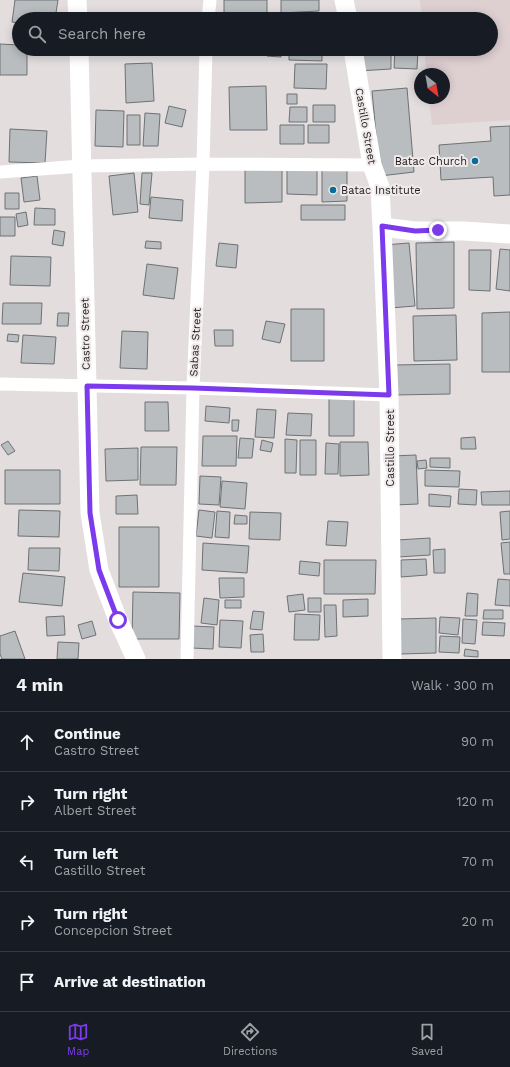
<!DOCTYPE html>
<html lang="en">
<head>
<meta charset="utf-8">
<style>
	body { margin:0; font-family:"Work Sans",sans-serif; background:#242831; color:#f1f3f6 }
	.compass { position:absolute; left:414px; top:68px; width:36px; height:36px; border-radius:50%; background:#171b24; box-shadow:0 2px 10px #0003; rotate:149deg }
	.stop { position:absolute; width:12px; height:12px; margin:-9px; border:3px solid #7c3aed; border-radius:50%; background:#fff }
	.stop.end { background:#7c3aed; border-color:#fff; box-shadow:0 1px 4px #0008 }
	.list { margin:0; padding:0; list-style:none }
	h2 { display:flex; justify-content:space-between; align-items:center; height:52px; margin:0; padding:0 16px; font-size:17px }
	h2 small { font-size:13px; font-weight:400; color:#9ea1a6 }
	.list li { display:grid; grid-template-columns:26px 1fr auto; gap:12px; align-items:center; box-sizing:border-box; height:60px; padding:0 16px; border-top:1px solid #363941 }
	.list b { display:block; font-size:15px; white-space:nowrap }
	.list p { margin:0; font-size:13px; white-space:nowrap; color:#9ea1a6 }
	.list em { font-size:13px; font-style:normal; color:#9ea1a6 }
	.icon { flex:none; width:22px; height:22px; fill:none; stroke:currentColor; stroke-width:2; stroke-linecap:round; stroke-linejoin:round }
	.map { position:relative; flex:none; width:510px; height:659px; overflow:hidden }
	.search { position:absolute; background:#171b24; box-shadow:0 2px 10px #0003; left:12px; right:12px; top:12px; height:44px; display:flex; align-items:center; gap:10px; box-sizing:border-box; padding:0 14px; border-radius:22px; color:#9ea1a6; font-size:15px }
	.sheet { height:352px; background:#171b24 }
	nav { display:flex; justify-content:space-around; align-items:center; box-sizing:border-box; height:56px; border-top:1px solid #363941; background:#171b24; font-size:11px; color:#9ea1a6 }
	nav a { display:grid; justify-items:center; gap:2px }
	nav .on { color:#7c3aed }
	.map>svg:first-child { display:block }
	.built { fill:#decfd1 }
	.building { fill:#b9bdc0; stroke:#6e7274 }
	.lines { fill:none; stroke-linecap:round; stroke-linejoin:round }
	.street { stroke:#fff; stroke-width:13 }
	.secondary { stroke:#fff; stroke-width:19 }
	.route { stroke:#7c3aed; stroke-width:5 }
	.poi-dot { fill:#0a6c9a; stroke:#f0eaeb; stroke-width:1.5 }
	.labels { text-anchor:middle; stroke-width:4; stroke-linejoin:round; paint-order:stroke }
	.street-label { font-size:11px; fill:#1f1d1d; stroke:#f0eaeb }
	.poi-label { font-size:11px; fill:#1f1d1d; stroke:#f0eaeb; text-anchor:end }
</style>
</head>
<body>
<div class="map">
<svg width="510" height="659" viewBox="0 0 510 659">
	<rect width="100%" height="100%" fill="#e3ddde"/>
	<path class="built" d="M420,0H510V120L432,125L429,98H444V74H427L424,49H491V19H422Z"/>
	<path class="building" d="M15,0H58L55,19H19V23L12,22Z
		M224,0H267V19H224Z
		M281,0H319V11L281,13Z
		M0,44L19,45V49H27V75H0Z
		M240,49H259L240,51Z
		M268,49L281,50V57L267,56Z
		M289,49H322V61L289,60Z
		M357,49H391V69L358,71Z
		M395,49H418L417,69L394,68Z
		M152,63L154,101L126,103L125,64Z
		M295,64H327L326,89L294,88Z
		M266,86L267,130H230L229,87Z
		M407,88L414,172L380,176L372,91Z
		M287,94H297V104H287Z
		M313,105H335V122H313Z
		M169,106L186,110L182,127L165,123Z
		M290,107H307V122H289Z
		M96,110L124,111L123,147L95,146Z
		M145,113L160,114L158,146H143Z
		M127,115H140V145H127Z
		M280,125H304V144H280Z
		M308,125H329V143H308Z
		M510,126V195L494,196L493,177L441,180L439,145L491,141L490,127Z
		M10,129L47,131L45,163L9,162Z
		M347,166V201L322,202V167Z
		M245,168H282V202L245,203Z
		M287,169L317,170V195L287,194Z
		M134,173L138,212L113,215L109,176Z
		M142,173H152L149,205L140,204Z
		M37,176L40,200L24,202L21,178Z
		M5,193H19V209H5Z
		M151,197L183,200L182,221L149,218Z
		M301,205H345V220H301Z
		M35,208L55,209V225H34Z
		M26,212L28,225L18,227L16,214Z
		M0,217H15V236H0Z
		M54,230L65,232L63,246L52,244Z
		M146,241L161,242V249L145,248Z
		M454,242V308L417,309L416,243Z
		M219,243L238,245L236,268L216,266Z
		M409,243L415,306L390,308L384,245Z
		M500,249L510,250V291L496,289Z
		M469,250H491L490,291L469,290Z
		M11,256L51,257L50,286L10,285Z
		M147,264L178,268L174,299L143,295Z
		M3,303H42L41,324H2Z
		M291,309H324V361H291Z
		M510,312V372H482V313Z
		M58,313H69L68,326H57Z
		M456,315L457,360L414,361L413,316Z
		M266,321L285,324L280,343L262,339Z
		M214,330H233V346H215Z
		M122,331L148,332L147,369L120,368Z
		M8,334L19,335L18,342L7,341Z
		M23,335L56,337L54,364L21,363Z
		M450,364V394L394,395V365Z
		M329,398H354V436H329Z
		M145,402H168L169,431H145Z
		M206,406L230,408L229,423L205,421Z
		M257,409L276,410L274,438L255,437Z
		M288,413L312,414L311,436L286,435Z
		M232,420H239L238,431H232Z
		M203,436H237L236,466H202Z
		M475,437L476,449H461V438Z
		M240,438L254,439L252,458H238Z
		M285,439L297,440L296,473H285Z
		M262,440L273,443L271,452L260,450Z
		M300,440H316V475H300Z
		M8,441L15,451L8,455L1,445Z
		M340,442H368L369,475L340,476Z
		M326,443L339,444L338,474H325Z
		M141,447H177L176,485H140Z
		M138,448V480L106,481L105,449Z
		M416,455L418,504L394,505L392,456Z
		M430,458H450V468L430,467Z
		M426,460L427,468L418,469L417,461Z
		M5,470H60V504H5Z
		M425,470L460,471L459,487L425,486Z
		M200,476L221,477L219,505L199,504Z
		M222,481L247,483L245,509L220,507Z
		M459,489L477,490L476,505L458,504Z
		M510,491V505H482L481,492Z
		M429,494L451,496L450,507L429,506Z
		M137,495L138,514H116V496Z
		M19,510L60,511L59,537L18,536Z
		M199,510L215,512L212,538L196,536Z
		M217,511L230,512L229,538L215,537Z
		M510,511V539L502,540L500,512Z
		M250,512L281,513L280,540L249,539Z
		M235,515L247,516V524H234Z
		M328,521L348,522L346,546L326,545Z
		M119,527H159V587H119Z
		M430,538V555L398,557L397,540Z
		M510,542V574H504L501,543Z
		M203,543L249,546L247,573L202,570Z
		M29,548H60L59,571L28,570Z
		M445,549V573H434L433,550Z
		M426,559L427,575L401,577V560Z
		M324,560H376L375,594H324Z
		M300,561L320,563L319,576L299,574Z
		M23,573L65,577L62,606L19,602Z
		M219,578H244V597L220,598Z
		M498,579L510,580V606L495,605Z
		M133,592L180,593L179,639H132Z
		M467,593L478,594L477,616H465Z
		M303,594L305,610L289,612L287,596Z
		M204,598L219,600L217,625L201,623Z
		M308,598H321V612H308Z
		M368,599V616L343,617V600Z
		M225,600H241V608H225Z
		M324,605H336L337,636L325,637Z
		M484,610H503V619H483Z
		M253,611L264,612L262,630L250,629Z
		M295,614L320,615L319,640H294Z
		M64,616L65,635L47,636L46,617Z
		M440,617L460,618L458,635L439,633Z
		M436,618V653L400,654L399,619Z
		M463,619L477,620L475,644L462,643Z
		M220,620L243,621L241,648L219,647Z
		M92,621L96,635L82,639L78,625Z
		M483,622L505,623L504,636L482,635Z
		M193,626L214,627L213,649L192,648Z
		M15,631L25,659H2L0,654V636Z
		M263,634L264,652H251L250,635Z
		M440,636L460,637L459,653L439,652Z
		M58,642L79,643L78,659H57Z
		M465,649L478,651V657L464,656Z"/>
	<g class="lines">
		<path class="street" d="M208,19L210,0
			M0,172L82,166L203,164L372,165
			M0,384L193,388L389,395
			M187,659L193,388L203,164L206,49"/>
		<path class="secondary" d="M77,0L78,19
			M344,0L348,19
			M79,49L90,513L99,570L118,620L136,659
			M353,49L372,165L380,187L382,227L389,395L392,659
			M382,227L415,231H464L510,234"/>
	</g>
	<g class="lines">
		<path class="route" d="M118,620L99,570L90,513L87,386L193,388L389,395L382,226L415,231L438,230"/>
	</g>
	<g class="poi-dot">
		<circle cx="475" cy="161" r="4"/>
		<circle cx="333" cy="190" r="4"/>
	</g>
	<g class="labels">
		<g class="street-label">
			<text transform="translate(366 126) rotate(80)" y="4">Castillo Street</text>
			<text transform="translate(85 334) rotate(-91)" y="4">Castro Street</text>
			<text transform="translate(195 342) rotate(-87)" y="4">Sabas Street</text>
			<text transform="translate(390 448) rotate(-90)" y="4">Castillo Street</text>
		</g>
		<g class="poi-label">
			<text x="467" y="165">Batac Church</text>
			<text x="341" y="194" text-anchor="start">Batac Institute</text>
		</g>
	</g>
</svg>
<svg class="compass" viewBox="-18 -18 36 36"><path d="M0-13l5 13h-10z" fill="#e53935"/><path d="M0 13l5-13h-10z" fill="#9ea1a6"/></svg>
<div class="stop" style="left:118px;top:620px"></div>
<div class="stop end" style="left:438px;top:230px"></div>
<div class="search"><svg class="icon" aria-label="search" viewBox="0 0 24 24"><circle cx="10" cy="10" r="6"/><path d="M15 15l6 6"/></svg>Search here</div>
</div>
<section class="sheet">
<h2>4 min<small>Walk · 300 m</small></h2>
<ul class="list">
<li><svg class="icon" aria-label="ahead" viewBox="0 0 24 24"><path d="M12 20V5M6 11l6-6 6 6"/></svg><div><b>Continue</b><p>Castro Street</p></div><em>90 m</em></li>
<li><svg class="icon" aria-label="right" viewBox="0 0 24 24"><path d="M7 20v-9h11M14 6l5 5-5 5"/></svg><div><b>Turn right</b><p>Albert Street</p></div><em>120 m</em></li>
<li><svg class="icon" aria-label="left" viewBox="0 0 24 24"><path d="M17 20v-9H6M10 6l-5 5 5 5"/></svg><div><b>Turn left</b><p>Castillo Street</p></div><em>70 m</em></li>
<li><svg class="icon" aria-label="right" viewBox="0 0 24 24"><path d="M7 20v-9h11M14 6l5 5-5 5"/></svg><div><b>Turn right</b><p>Concepcion Street</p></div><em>20 m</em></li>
<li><svg class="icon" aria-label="arrive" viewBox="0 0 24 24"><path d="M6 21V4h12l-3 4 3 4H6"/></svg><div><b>Arrive at destination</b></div></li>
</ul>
</section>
<nav>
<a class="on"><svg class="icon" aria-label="map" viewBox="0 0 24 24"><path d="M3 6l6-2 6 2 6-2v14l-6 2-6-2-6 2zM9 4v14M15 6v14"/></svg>Map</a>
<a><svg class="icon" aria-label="directions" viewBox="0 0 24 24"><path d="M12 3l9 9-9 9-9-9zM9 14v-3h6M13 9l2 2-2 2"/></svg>Directions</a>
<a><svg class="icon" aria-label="saved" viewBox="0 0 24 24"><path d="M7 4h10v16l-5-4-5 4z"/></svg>Saved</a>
</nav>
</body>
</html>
